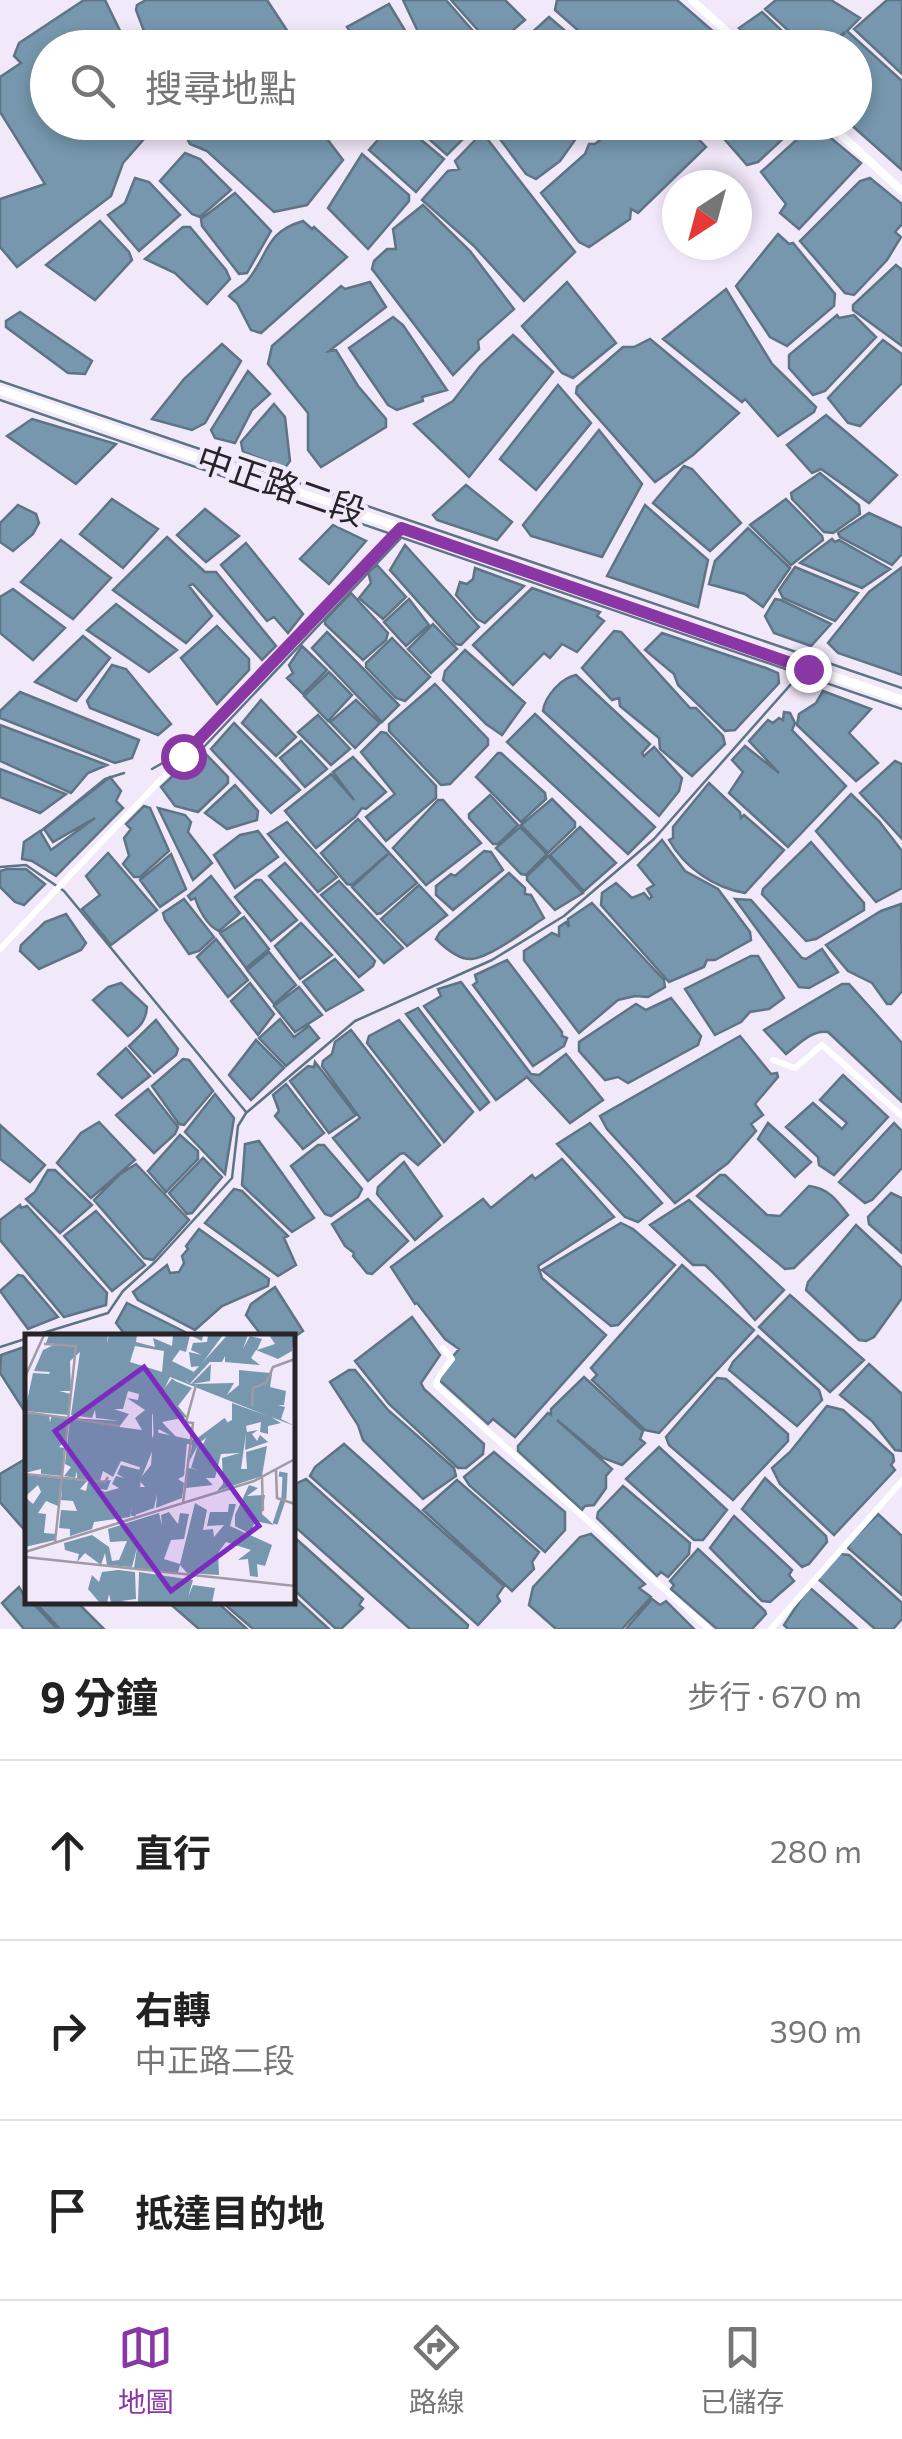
<!DOCTYPE html>
<html lang="zh-TW">
<head>
<meta charset="utf-8">
<style>
	body { margin:0; font-family:Commissioner,"Noto Sans TC",sans-serif; background:#f6f6f6; color:#222 }
	.compass { position:absolute; left:662px; top:170px; width:90px; height:90px; border-radius:50%; background:#fff; box-shadow:0 5px 15px #0003; rotate:216deg }
	.stop { position:absolute; width:30px; height:30px; margin:-22px; border:8px solid #8a37a6; border-radius:50%; background:#fff }
	.stop.end { background:#8a37a6; border-color:#fff; box-shadow:0 2px 10px #0008 }
	.list { margin:0; padding:0; list-style:none }
	h2 { display:flex; justify-content:space-between; align-items:center; height:130px; margin:0; padding:0 40px; font-size:42px }
	h2 small { font-size:32px; font-weight:400; color:#767676 }
	.list li { display:grid; grid-template-columns:65px 1fr auto; gap:30px; align-items:center; box-sizing:border-box; height:180px; padding:0 40px; border-top:2px solid #e0e0e0 }
	.list b { display:block; font-size:38px; white-space:nowrap }
	.list p { margin:0; font-size:32px; white-space:nowrap; color:#767676 }
	.list em { font-size:32px; font-style:normal; color:#767676 }
	.icon { flex:none; width:55px; height:55px; fill:none; stroke:currentColor; stroke-width:2; stroke-linecap:round; stroke-linejoin:round }
	.map { position:relative; flex:none; width:902px; height:1629px; overflow:hidden }
	.search { position:absolute; background:#fff; box-shadow:0 5px 15px #0003; left:30px; right:30px; top:30px; height:110px; display:flex; align-items:center; gap:25px; box-sizing:border-box; padding:0 35px; border-radius:55px; color:#767676; font-size:38px }
	.sheet { height:670px; background:#fff }
	nav { display:flex; justify-content:space-around; align-items:center; box-sizing:border-box; height:140px; border-top:2px solid #e0e0e0; background:#fff; font-size:28px; color:#767676 }
	nav a { display:grid; justify-items:center; gap:5px }
	nav .on { color:#8a37a6 }
	.map>svg:first-child { display:block }
	.water { fill:#7697ad; stroke:#5e7485; stroke-width:2.5 }
	.lines { fill:none; stroke-linecap:round; stroke-linejoin:round }
	.stream { stroke:#5e7485; stroke-width:2.5 }
	.minor { stroke:#fff; stroke-width:6 }
	.tertiary { stroke:#fff; stroke-width:8 }
	.secondary { stroke:#fff; stroke-width:9 }
	.route { stroke:#8a37a6; stroke-width:12 }
	.labels { text-anchor:middle; stroke-width:9; stroke-linejoin:round; paint-order:stroke }
	.street-label { font-size:35px; fill:#262329; stroke:#f1e8f9 }
	.inset-river { fill:none; stroke:#7697ad; stroke-width:5 }
	.inset-road { fill:none; stroke:#a099a6; stroke-width:2.5 }
	.view { fill:#7b2cbf; fill-opacity:0.15; stroke:#7b2cbf; stroke-width:5 }
	.inset-edge { fill:none; stroke:#262329; stroke-width:5 }
</style>
</head>
<body>
<div class="map">
<svg width="902" height="1629" viewBox="0 0 902 1629">
	<rect width="100%" height="100%" fill="#f1e8f9"/>
	<path class="water" d="M84,0H105L128,47L48,48V122L158,123L123,163L111,196L17,267L0,247V199L45,184L0,112V77L21,63L14,56L19,43Z
		M146,0H267L298,47H150L136,10L137,5Z
		M403,0H446L487,47H431L426,40H422Z
		M451,0H505L525,20L493,47Z
		M557,0H677L715,33L711,38L713,42L705,48L597,47L555,10Z
		M776,0H831L860,18L847,31L902,81V170L849,123L854,122V48L835,47L845,32L826,47H806L765,9Z
		M887,0H902V74L854,29Z
		M389,4L409,37L398,47H360L347,27Z
		M762,12L799,47H763L739,28Z
		M549,17L584,47H516Z
		M179,123H315L343,160L307,205L274,212L207,151L190,144Z
		M393,123H401L444,159L416,192L369,150Z
		M411,123H472V130L447,155Z
		M488,123H570L580,133L560,161L536,179L526,174Z
		M622,123H683L706,147L638,213L631,209L630,219L589,247L579,242L541,193L585,154L589,144H595Z
		M729,123V122L800,123L758,162L747,165L719,133Z
		M814,124L861,163L799,229L780,213L786,204L761,172Z
		M481,134L485,136L575,252L524,301L474,246L422,200L448,171L459,169L455,161Z
		M185,153L200,159L231,190L200,217L192,214L160,181Z
		M362,154L409,195V201L368,249L328,208Z
		M135,178L149,182L180,215L139,251L108,215L125,203Z
		M870,178L902,204V224L895,232L901,237L887,260L854,295L845,293L800,241L860,181Z
		M235,193L271,231L247,273L239,274L202,226L201,219Z
		M423,205L470,251L514,309L478,341L479,349L453,375L372,269L374,261L387,249H396L393,229Z
		M100,221L129,252L132,260L95,300L46,265Z
		M303,221L312,229L314,227L347,257L261,333L251,330L237,303L229,296C234,290 243,286 248,280C269,254 265,232 303,221Z
		M183,227H190L226,270L230,279L207,304L175,273L145,259Z
		M778,234L789,244L793,243L835,294L834,306L787,346L770,337L736,286Z
		M896,265L902,270V346L853,310V305Z
		M370,282L386,307L329,351L336,350L358,386L386,419V427L321,467L308,450V413L268,364L272,346L341,286L345,289Z
		M567,282L616,343L573,378L562,373L522,326Z
		M726,289L772,364L816,407L814,412L778,436L745,399L742,402L663,339Z
		M20,312L92,361L85,374L68,373L6,327V321Z
		M837,315L839,318L854,315L876,337L825,391L813,395L789,368V355Z
		M393,317L403,325L447,390L422,397L423,401L397,410L388,405L349,348Z
		M513,335L553,372L469,477L414,424L453,401L480,366Z
		M650,339L739,413L693,455L655,482L576,393L577,387L623,347H634Z
		M883,340L902,354V383L860,426L848,423L828,398Z
		M222,344L241,361L205,423L192,430L152,419L184,379Z
		M248,371L270,394L252,410L235,443L215,438L211,430Z
		M558,385L591,423L536,490L500,459Z
		M274,404L285,417L290,461L285,468L243,452L241,442Z
		M826,415L897,475L869,503L821,469L812,473L787,445Z
		M32,419L116,444L76,484L7,436Z
		M599,430L642,484L602,557L531,536L523,525Z
		M684,466L692,469L741,523L710,551L653,503Z
		M820,473L859,505L860,514L833,533L824,532L792,499L791,493Z
		M466,485L512,522L497,540L437,520L433,515Z
		M112,499L158,529L123,568L80,534Z
		M786,499L822,536L823,540L791,565L750,525Z
		M18,505L36,514L39,523L33,534L13,551L0,542V523Z
		M645,505L708,560L698,607L607,576Z
		M205,509L239,536L206,562L177,535Z
		M869,513L902,528V554L892,565L840,537L838,533Z
		M333,525L366,541L329,584L300,559Z
		M748,528L790,568L763,607L745,594L709,584L715,561Z
		M167,537L205,572H216L276,646L262,660L193,584L189,586L212,616L186,643L113,590Z
		M832,539L835,542L839,540L890,569L862,588L800,563Z
		M61,540L111,578L73,619L21,582Z
		M246,543L303,614L288,633L274,617L267,621L221,565Z
		M405,545L479,627L461,645L456,644L390,570Z
		M377,565L406,597L383,619L359,598L371,583L368,572Z
		M795,567L858,593L835,621L783,598L779,590Z
		M902,567V675L838,653L828,643L869,592Z
		M475,568L524,586L485,623L477,619L456,595L460,582L467,584L473,579Z
		M532,588L600,612L597,616L604,621L577,652L562,644L550,658L544,653L513,685L473,645Z
		M13,589L65,628L33,660L0,633V597Z
		M351,593L388,633L386,640L363,660L325,624V620Z
		M409,599L429,625L406,646L384,622Z
		M775,599L781,600L831,624L811,646L774,633L765,616Z
		M116,604L177,650L149,672L87,630Z
		M433,624L457,649L431,673L408,649Z
		M217,626L249,659V670L217,704L181,658Z
		M614,631L621,632L690,708H696L723,736L725,744L692,776L660,749L659,738L620,706L619,698L612,700L582,668Z
		M327,632L399,705L382,722L312,648Z
		M662,633L766,668L778,673L779,683L735,730L725,731L678,685L674,674L645,650Z
		M83,636L110,658L76,701L35,682Z
		M392,638L430,677L405,701L396,698L366,667V663Z
		M302,646L327,670L303,694L287,678L293,673L289,665Z
		M465,650L525,703L502,735L486,724L443,680L445,671Z
		M112,665L126,669L171,724L158,735L90,708L87,701Z
		M329,672L352,695L328,721L304,696Z
		M576,675L650,744L642,753L644,756L654,747L682,778L679,791L659,816L543,711C545,696 561,678 576,675Z
		M435,684L488,739V745L450,784L441,785L389,731V724Z
		M823,691L871,709L849,733L878,763L856,781L797,725L799,714L816,703Z
		M20,692L139,740L132,758L115,763L0,718V711Z
		M261,700L296,737L276,756L242,723Z
		M356,700L380,723L355,748L330,722Z
		M784,712L790,713L795,723L792,730L846,786L788,847L729,793L743,772L732,760L745,746L779,773L749,741L768,720L773,723L779,718L783,720Z
		M535,714L655,827L628,854L507,742Z
		M318,715L350,749L331,765L298,732Z
		M234,723L300,790L271,813L211,749Z
		M0,725L107,765L88,773L71,793L0,761Z
		M381,732L386,733L436,786V798L386,841L366,817L395,794L361,752Z
		M301,741L327,769L305,787L280,758Z
		M201,749L228,777V783L198,812L175,806L161,787Z
		M498,753H501L545,793L546,799L521,822L476,777Z
		M353,757L386,792L366,809L362,808L355,817L316,848L285,811L331,774L354,800L333,772Z
		M895,761L902,764V839L860,793Z
		M0,769L66,794L40,813L0,797Z
		M110,777L121,791L116,801L123,808L56,876L32,861L22,859L24,842L40,831L51,850L95,818L53,842L44,829Z
		M709,783L740,812L741,818L744,815L784,850L745,893C714,888 684,867 669,840L673,838V827Z
		M235,785L258,811L257,820L227,829L205,813Z
		M851,794L879,821L902,851V888L876,902L816,831Z
		M490,795L518,825L498,844H493L469,818V814Z
		M552,799L575,822V827L548,853L521,825Z
		M438,800H443L481,843L426,885L393,848Z
		M144,806L150,808L169,851L140,877H134L123,864L129,856L124,838L131,829L126,824Z
		M158,808L185,815L191,822L188,832L212,863L193,880Z
		M358,819L417,883L381,913L377,914L352,887L388,854L352,885L347,884L321,853Z
		M287,822L337,877L318,892L268,834Z
		M520,827L547,854L526,875L521,874L496,848Z
		M580,827L616,863L584,891L550,855Z
		M258,831L278,857L235,888L214,855L240,835Z
		M662,840L685,871L718,889L750,932L751,940L715,960H707L704,967L669,982L601,905L602,893L616,883L632,898L644,893L649,899L652,897L647,889L654,885L638,865Z
		M811,842L864,903V910L816,939L806,941L762,894L763,889Z
		M484,851L491,852L503,870L453,910L436,895V886L451,874L455,876Z
		M108,853L157,910L111,945L82,909L100,895L86,876Z
		M171,854L186,889L160,907L140,880Z
		M548,856L583,893L555,910L527,880V876Z
		M285,863L375,961L373,966L359,977L269,876Z
		M7,869H26L45,884L24,905L15,902L0,887V871Z
		M509,873L525,888V894L531,895L544,918C527,929 491,957 472,959C459,960 444,947 436,939L440,932Z
		M211,876L240,913L219,931C207,926 198,908 195,898L191,900L188,896Z
		M256,880H261L297,920L271,941L235,897Z
		M339,881L403,948L384,963L321,895Z
		M419,885L447,915L407,946L381,919Z
		M184,899L214,937L199,951L189,954L165,920L163,913Z
		M735,899L751,900L802,958L806,959L822,949L838,972L809,988L799,987Z
		M592,903L664,980L665,987L648,997L635,996L618,1000L579,1033L524,960V951L552,933L559,936V927L566,922L569,927L568,919Z
		M901,904L902,991L891,1004H887L872,983L848,971L826,945L881,911Z
		M66,914L86,943L81,950L39,969L20,951L21,945L45,922Z
		M244,917L269,949L246,968L220,933Z
		M301,923L332,955L300,979L275,946Z
		M216,939L248,980L228,997L197,957Z
		M269,952L296,985L274,1004L247,970Z
		M751,956H758L784,998L769,1009L750,1012L741,1022L715,1035L685,989Z
		M335,959L363,990L326,1011L303,982Z
		M507,960L562,1032V1036L567,1038L564,1046L533,1066L473,985L477,982L475,975Z
		M461,982L531,1074L539,1075L566,1054L603,1100L570,1123L527,1077L496,1100L424,1006L441,996L438,989Z
		M121,983L147,1007C146,1021 139,1028 128,1036L93,1000L108,987Z
		M250,983L274,1014L258,1035L231,1001Z
		M842,984H849L902,1043V1102L828,1032C812,1029 798,1045 786,1054L764,1030Z
		M299,987L322,1015L295,1032L274,1006Z
		M671,998L701,1036L698,1045L628,1083L618,1077L605,1080L579,1051V1042L636,1004L646,1010Z
		M418,1008L489,1102L480,1110L406,1014Z
		M280,1019L294,1037L309,1026L319,1038L286,1066L259,1038Z
		M156,1020L178,1049L176,1055L154,1073L129,1046Z
		M399,1020L473,1112L444,1142L367,1043L369,1036Z
		M351,1030L440,1145L418,1165L404,1153L400,1154L368,1181L333,1138L360,1118L322,1066L323,1061L332,1054L335,1042Z
		M740,1036L771,1074L777,1073L778,1077L755,1104L763,1115L751,1124L756,1131L728,1163L675,1203L607,1129L600,1116Z
		M256,1040L284,1068L251,1100L229,1075Z
		M126,1048L150,1076L122,1098L98,1074Z
		M183,1059L189,1060L213,1091L184,1125L179,1124L152,1086Z
		M315,1062L356,1115L329,1133L290,1081L308,1066L314,1067Z
		M843,1075L888,1117L834,1175L819,1165L818,1157L786,1127L813,1103L842,1129L847,1123L820,1100Z
		M286,1084L324,1133L303,1149L275,1116L279,1111L273,1095Z
		M148,1089L178,1127L175,1134L154,1153L116,1115Z
		M215,1094L234,1118L225,1174L185,1132Z
		M99,1122L135,1160L91,1198L57,1163L81,1133Z
		M590,1123L662,1203L638,1222L625,1217L557,1144Z
		M768,1123L811,1162L795,1177L758,1139Z
		M894,1123L902,1131V1168L872,1200L865,1203L839,1182Z
		M0,1125L45,1165L30,1182L0,1159Z
		M180,1135L198,1151V1159L166,1192L148,1171Z
		M259,1141L314,1218L292,1232L242,1185L245,1144Z
		M318,1145H324L362,1189L358,1197L331,1216L325,1214L291,1166Z
		M203,1158L222,1177L192,1213L187,1214L169,1193Z
		M562,1159L614,1217L538,1266L542,1278L606,1335L515,1437L493,1419L488,1424L436,1377L459,1349L445,1339L417,1303L415,1304L391,1267L483,1199L491,1208L532,1175L535,1179Z
		M404,1162L442,1216L415,1240L377,1194L378,1187Z
		M136,1164L189,1220L153,1260L144,1258L94,1200L119,1175Z
		M48,1170H55L92,1205L60,1233L26,1199L35,1192Z
		M720,1175H725L767,1215L780,1216L809,1186C828,1188 837,1200 848,1215L794,1268L785,1269L697,1196Z
		M234,1189L242,1191L288,1236L284,1238L296,1265L278,1276L205,1223Z
		M891,1193L902,1198V1253L869,1224L868,1217Z
		M368,1199L408,1241L372,1274L367,1273L353,1256L354,1253L345,1246L332,1224Z
		M689,1200L784,1290L755,1320C737,1300 724,1282 705,1265H693L650,1225Z
		M20,1205L21,1208L27,1206L107,1293L106,1305L64,1317L0,1240V1220Z
		M96,1211L145,1265L112,1291L64,1236Z
		M621,1223L633,1229L675,1265L618,1325L611,1326L542,1270Z
		M856,1225L902,1268V1298L874,1337L866,1341L859,1340L806,1290L808,1282Z
		M199,1229L269,1279L268,1286L222,1306L195,1330L138,1300L133,1292L167,1265L170,1273L179,1272L184,1263L182,1256L188,1249L186,1246Z
		M682,1265L754,1330L659,1433L645,1430L592,1380L597,1375L591,1368Z
		M18,1275L23,1276L58,1317L28,1329L0,1291Z
		M275,1287L303,1331L293,1338L262,1336L246,1315L251,1304Z
		M790,1295L864,1360L830,1392L759,1327Z
		M127,1303L189,1334L187,1336H126L116,1323Z
		M412,1317L440,1355L421,1383L424,1389L484,1444L483,1454L466,1468H458L389,1404L355,1361Z
		M758,1336L819,1390L822,1400L797,1426L729,1370L733,1362Z
		M27,1346H28L27,1415L0,1373L1,1355Z
		M869,1364L902,1394V1451L895,1450L872,1421L840,1395Z
		M349,1370H355L388,1410L454,1468L456,1476L423,1499L363,1440L358,1425L330,1382Z
		M584,1377L643,1431L640,1439L645,1443L622,1465L603,1458L557,1420L612,1469L606,1476V1488L594,1505L585,1506L582,1510L518,1451V1446L548,1413L551,1415V1409Z
		M717,1378L726,1379L788,1434V1441L733,1500L669,1445L666,1437Z
		M827,1406L843,1410L893,1455L894,1461L891,1465L895,1470L834,1535L780,1484L772,1468L790,1452Z
		M344,1444L504,1586L497,1596L500,1601L478,1625L310,1476L315,1467Z
		M659,1447L727,1510L703,1540H694L626,1479Z
		M494,1452L565,1512V1530L545,1552L469,1485L464,1477Z
		M27,1458V1533L0,1502V1474Z
		M765,1478L826,1536L827,1542L809,1564L802,1567L742,1509Z
		M306,1479L468,1625L467,1629H410L293,1525V1485Z
		M457,1480L539,1552L532,1562L534,1569L512,1591L423,1510Z
		M623,1486L690,1543L689,1554L668,1577L661,1572L657,1576L597,1518L598,1512Z
		M878,1514L902,1536V1595L848,1548L851,1541Z
		M734,1516L792,1570L789,1575L794,1581L770,1602L762,1601L710,1548Z
		M591,1534L645,1584L639,1588L651,1597L622,1629H556L529,1605L533,1587L580,1537Z
		M293,1536L363,1599L359,1605L363,1608L341,1629L335,1628L293,1589Z
		M698,1549L765,1611L766,1614L752,1629H717L671,1589L674,1585L670,1581Z
		M840,1554L849,1555L902,1603V1619L893,1629H875L817,1578Z
		M19,1587L28,1602H32L57,1629H24L2,1603Z
		M809,1587L857,1629H788L784,1625Z
		M293,1596L329,1629H253L222,1602H292Z
		M652,1599L660,1605L666,1601L694,1629H626Z
		M35,1602H77L104,1629H60Z
		M168,1602H217L247,1629H199Z"/>
	<g class="lines">
		<path class="stream" d="M0,381L902,688
			M0,400L902,709
			M201,750L401,538
			M152,769L175,756L188,763L195,756
			M41,831L105,779L124,773
			M0,867L26,865L64,891L246,1112
			M33,1336L108,1313L123,1291L156,1261L232,1178L238,1126L246,1113L355,1021L492,960L564,916L654,839L800,674
			M0,1347L28,1338"/>
		<path class="minor" d="M0,949L400,528
			M773,1060L795,1068L822,1045L902,1116
			M443,1348L452,1359L438,1377L436,1385L709,1629
			M771,1629L902,1481"/>
		<path class="tertiary" d="M692,0L745,48
			M827,122L902,191"/>
		<path class="secondary" d="M0,390L902,700"/>
	</g>
	<g class="lines">
		<path class="route" d="M183,756L401,528L808,669"/>
	</g>
	<g class="labels">
		<g class="street-label">
			<text transform="translate(281 486) rotate(19)" y="12">中正路二段</text>
		</g>
	</g>
	<g transform="translate(25 1334)">
		<rect width="270" height="270" fill="#f1e8f9"/>
		<path d="M24,1H83L82,9L84,1H112L111,8L130,13L128,4L147,12L148,1H178L177,7L165,1L161,18L155,16L147,27L169,38L161,47L166,50L186,30L185,47L167,50L209,49L202,61L214,51V36L245,39L248,33L245,53L261,57L259,71H253L260,73L256,85L270,92L246,83L256,89L243,92V100L235,98L236,88L221,92L222,98L233,96L227,100L232,107L235,101L243,108L220,116L221,99L216,135H222L221,118L242,112L237,142L192,157L198,150L197,124L215,119L196,120L190,144H181L188,151L161,154L163,134L175,136L166,134L173,111L164,128L168,105L178,110L185,97L207,86V69L243,82L145,43L127,81V113L132,102L162,109L159,142L153,145L159,149L157,164L131,174L132,160L129,174L110,181L112,153H120L114,146L126,131L127,117L117,134L96,127L88,143L78,137L75,147L52,145V137L50,144L39,142L46,133L40,130L45,84L95,87L71,84L70,76L67,84L46,81L55,18L45,27L46,57H34L46,60L43,81L0,77L8,39L24,40L25,38L9,37L18,16L31,10L21,9ZM110,12L139,17L137,38L105,28ZM103,57L114,60L113,66L102,64L120,76L110,84L117,96L94,93L104,80L89,75H98ZM183,1H198L175,32L166,33L164,18L177,21L166,16L168,9L182,8ZM207,1H223L218,15L225,2L237,5L232,16L250,10L244,1H263L270,2V6L262,13L268,8L267,17L253,25L231,16L226,24L235,31L200,28V22L197,28H183ZM150,47L167,54L153,72L162,83L137,88L153,105L129,93L131,72ZM0,79L24,81L25,88L27,81L43,83L41,106L34,113L39,114L37,142L16,140V135L0,139ZM96,131L115,136L105,183L69,188L67,195L45,202V195L34,194L36,176L52,177L48,167L36,166L37,156L33,172L21,167L13,179L21,180L19,199L31,200L30,206L0,213V163L8,170L16,158L13,151L1,162L0,141L62,147L55,155L61,157L63,148L86,146L82,156L74,155L80,158L94,154L87,150L91,142L99,144L92,140ZM224,151L233,154L222,162L240,161L237,180L249,191L230,187L225,200L210,192V181ZM170,169L182,176L178,196L188,195L189,203L199,191L182,192L185,178H203L204,170H211L205,192L247,211L240,232L232,230L233,243L225,242L223,225L213,226L226,216L201,208L193,219L194,241L162,239L155,231L153,239L109,234L112,214L107,233L82,231L80,219L76,231L60,219L52,228L54,220L40,216L39,209L67,201L84,213L87,227L94,226L102,207L85,208L83,195L134,179L137,192L136,181L144,178L153,190L155,179L164,180L159,205L146,206L139,225L155,230ZM93,236L110,238L111,265L96,267L112,269L86,268L84,260L82,269H75L63,255L67,241L74,248L77,238ZM114,238L168,246L163,263L168,251L190,254L187,269H113Z" fill="#7697ad" fill-rule="evenodd"/>
		<path class="inset-river" d="M163,48L206,1M132,101L170,109L201,86M108,182L114,143L131,101L130,71L149,46M250,190L259,163L260,141L254,140"/>
		<path class="inset-road" d="M19,10L51,12L30,208M0,43L19,1M227,73L228,54L241,49L248,33L270,25M0,78L95,92M251,136L252,164L270,170M0,140L80,148L83,143M237,144L238,177M158,169L168,89L161,88L171,51M0,218L229,147L270,125M0,223L270,252"/>
		<path class="view" d="M119,33L234,192L146,257L30,97Z"/>
		<rect width="270" height="270" class="inset-edge"/>
	</g>
</svg>
<svg class="compass" viewBox="-18 -18 36 36"><path d="M0-13l5 13h-10z" fill="#e53935"/><path d="M0 13l5-13h-10z" fill="#767676"/></svg>
<div class="stop" style="left:183px;top:756px"></div>
<div class="stop end" style="left:808px;top:669px"></div>
<div class="search"><svg class="icon" aria-label="search" viewBox="0 0 24 24"><circle cx="10" cy="10" r="6"/><path d="M15 15l6 6"/></svg>搜尋地點</div>
</div>
<section class="sheet">
<h2>9 分鐘<small>步行 · 670 m</small></h2>
<ul class="list">
<li><svg class="icon" aria-label="ahead" viewBox="0 0 24 24"><path d="M12 20V5M6 11l6-6 6 6"/></svg><div><b>直行</b></div><em>280 m</em></li>
<li><svg class="icon" aria-label="right" viewBox="0 0 24 24"><path d="M7 20v-9h11M14 6l5 5-5 5"/></svg><div><b>右轉</b><p>中正路二段</p></div><em>390 m</em></li>
<li><svg class="icon" aria-label="arrive" viewBox="0 0 24 24"><path d="M6 21V4h12l-3 4 3 4H6"/></svg><div><b>抵達目的地</b></div></li>
</ul>
</section>
<nav>
<a class="on"><svg class="icon" aria-label="map" viewBox="0 0 24 24"><path d="M3 6l6-2 6 2 6-2v14l-6 2-6-2-6 2zM9 4v14M15 6v14"/></svg>地圖</a>
<a><svg class="icon" aria-label="directions" viewBox="0 0 24 24"><path d="M12 3l9 9-9 9-9-9zM9 14v-3h6M13 9l2 2-2 2"/></svg>路線</a>
<a><svg class="icon" aria-label="saved" viewBox="0 0 24 24"><path d="M7 4h10v16l-5-4-5 4z"/></svg>已儲存</a>
</nav>
</body>
</html>
